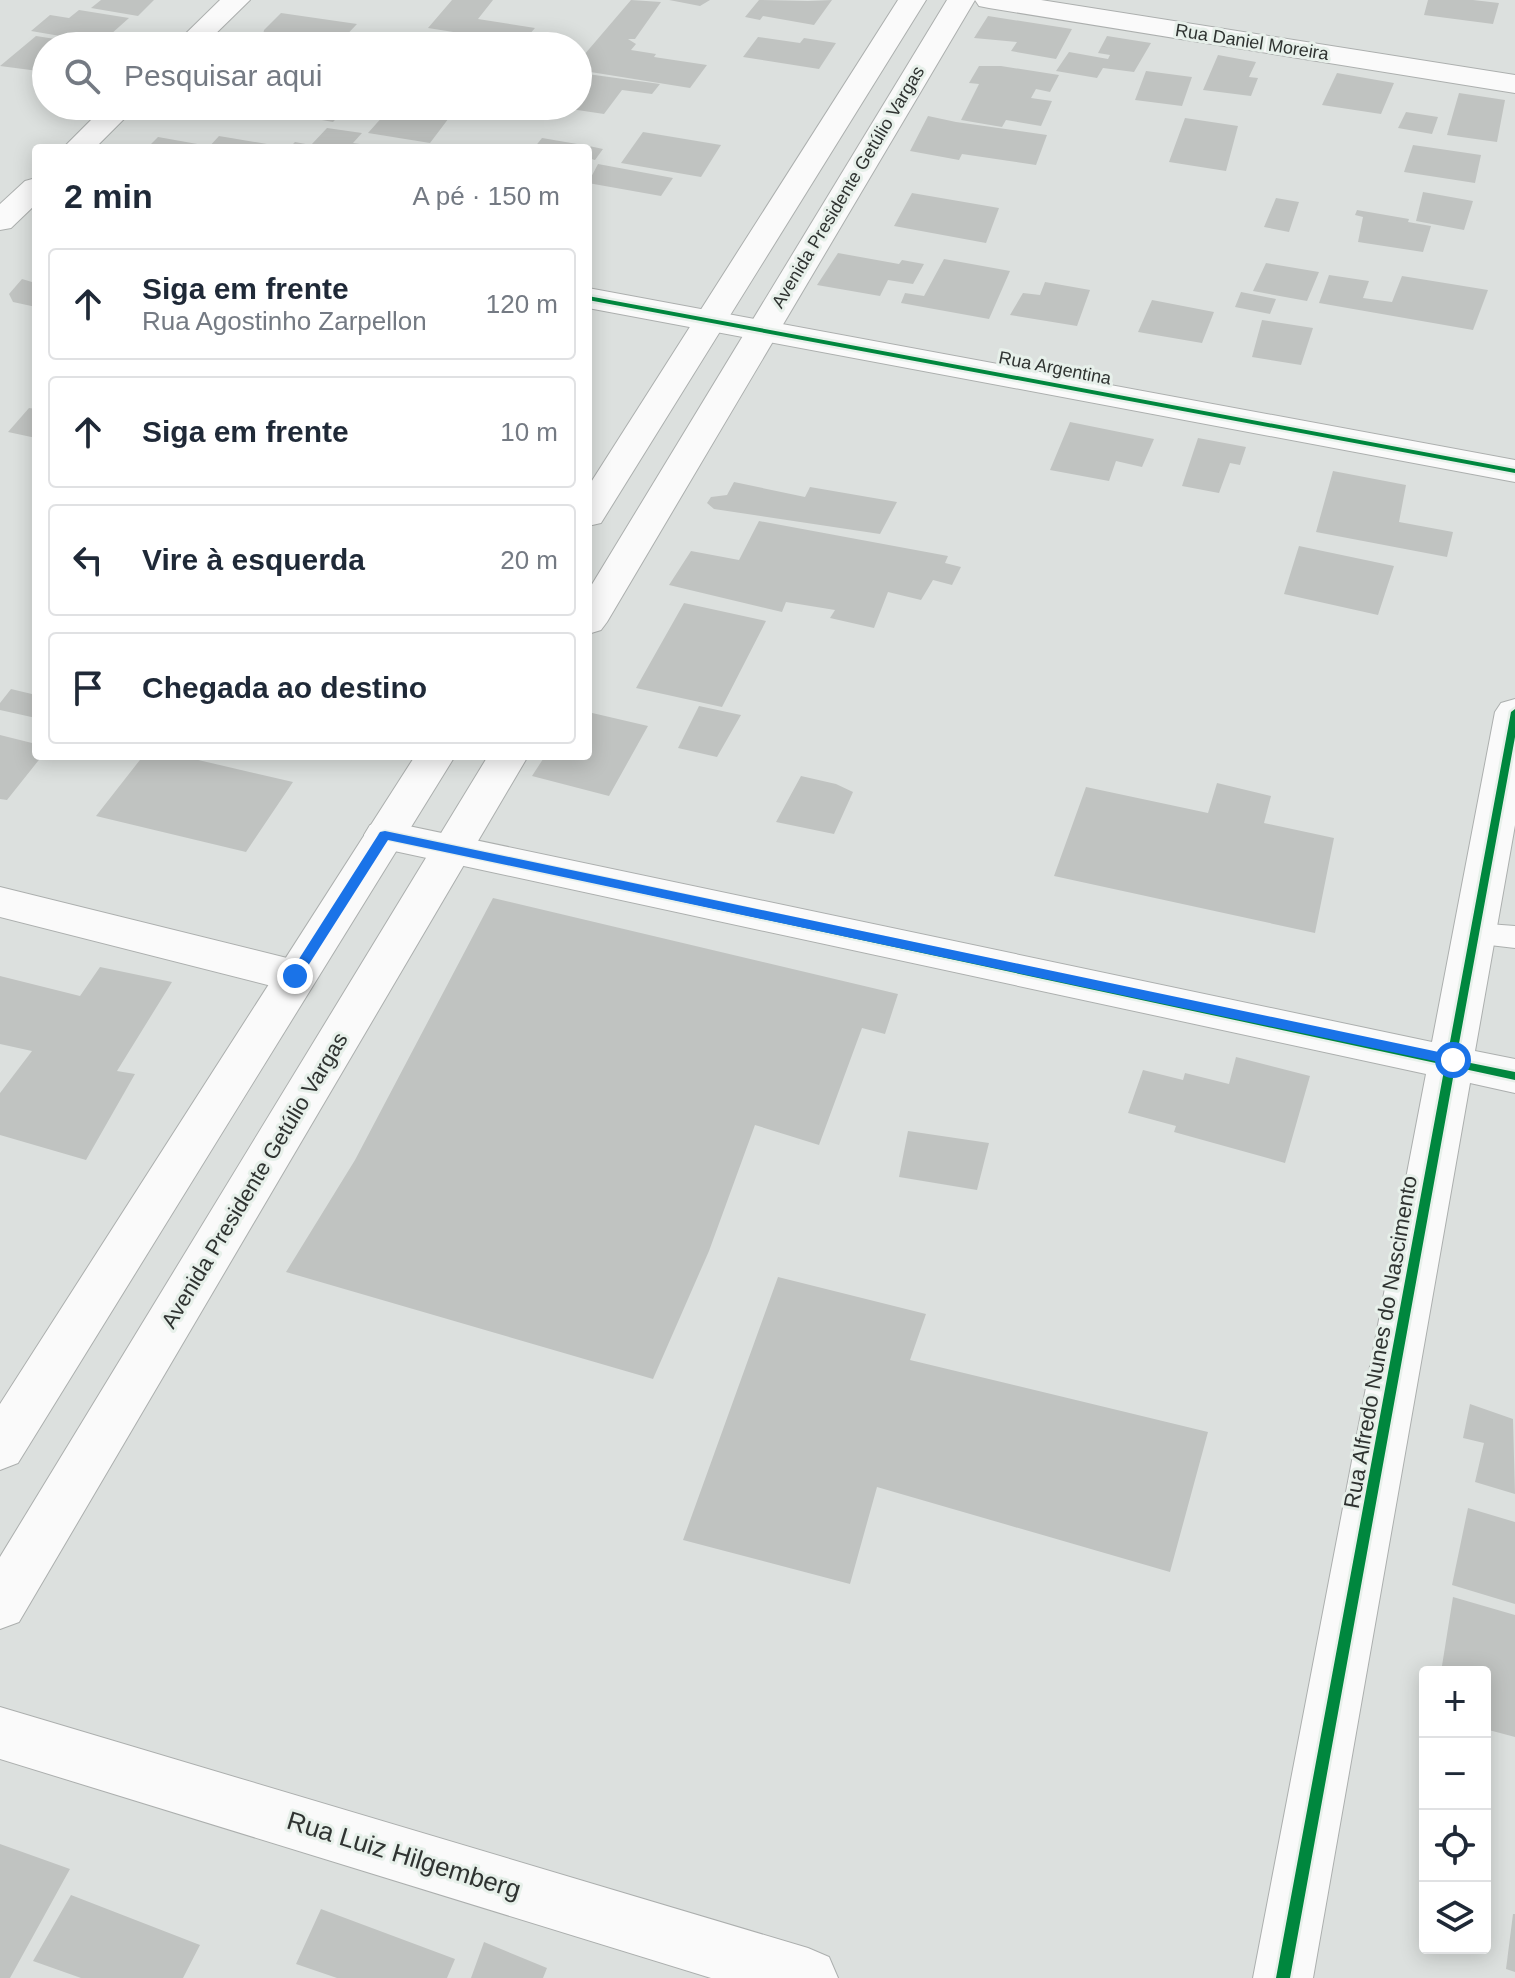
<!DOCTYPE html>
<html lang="pt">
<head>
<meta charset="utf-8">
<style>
	body { margin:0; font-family:Helvetica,sans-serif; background:#f6f6f7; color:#1f2937 }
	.controls { position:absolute; right:24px; bottom:24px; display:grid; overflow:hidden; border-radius:8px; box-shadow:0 4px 20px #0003 }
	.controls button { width:72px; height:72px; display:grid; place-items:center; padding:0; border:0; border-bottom:2px solid #e0e1e3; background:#fff; color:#1f2937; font:40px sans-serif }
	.stop { position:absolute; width:24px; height:24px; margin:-18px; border:6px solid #1a73e8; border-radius:50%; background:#fff }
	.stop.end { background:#1a73e8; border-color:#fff; box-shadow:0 2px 8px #0008 }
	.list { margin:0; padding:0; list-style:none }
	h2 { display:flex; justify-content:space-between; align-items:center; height:104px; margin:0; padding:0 32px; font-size:34px }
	h2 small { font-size:26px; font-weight:400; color:#747a83 }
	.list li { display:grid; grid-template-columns:52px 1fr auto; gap:24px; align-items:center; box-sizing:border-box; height:112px; margin:0 16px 16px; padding:0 16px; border:2px solid #e0e1e3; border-radius:8px }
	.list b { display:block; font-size:30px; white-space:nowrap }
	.list p { margin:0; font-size:26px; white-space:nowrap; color:#747a83 }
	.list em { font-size:26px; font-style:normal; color:#747a83 }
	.icon { flex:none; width:44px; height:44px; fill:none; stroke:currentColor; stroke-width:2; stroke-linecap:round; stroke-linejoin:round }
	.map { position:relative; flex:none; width:1515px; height:1978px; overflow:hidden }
	.search { position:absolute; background:#fff; box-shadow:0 4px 20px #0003; left:32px; top:32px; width:560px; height:88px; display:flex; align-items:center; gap:20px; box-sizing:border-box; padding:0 28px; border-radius:44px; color:#747a83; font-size:30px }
	.panel { position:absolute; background:#fff; box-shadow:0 4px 20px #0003; left:32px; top:144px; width:560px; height:616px; border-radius:8px }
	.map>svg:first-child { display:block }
	.building { fill:#c0c3c1 }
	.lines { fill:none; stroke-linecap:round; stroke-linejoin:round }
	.lane-casing { stroke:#acafae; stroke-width:2 }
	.street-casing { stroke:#acafae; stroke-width:2 }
	.secondary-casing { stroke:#acafae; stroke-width:2 }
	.lane { fill:#fafafa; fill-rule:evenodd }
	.street { fill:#fafafa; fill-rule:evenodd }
	.secondary { fill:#fafafa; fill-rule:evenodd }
	.cycleway-casing { stroke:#e7f0ea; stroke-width:5 }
	.cycleway { fill:#00873e; fill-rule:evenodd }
	.route { fill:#1a73e8 }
	.labels { text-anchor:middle; stroke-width:6; stroke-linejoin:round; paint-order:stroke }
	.far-street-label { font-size:18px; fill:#2f3331; stroke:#e7f0ea }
	.street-label { font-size:22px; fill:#2f3331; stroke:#e7f0ea }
	.near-street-label { font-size:26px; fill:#2f3331; stroke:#e7f0ea }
</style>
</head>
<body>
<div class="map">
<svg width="1515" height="1978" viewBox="0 0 1515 1978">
	<rect width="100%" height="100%" fill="#dce0de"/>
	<path class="building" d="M101,0H154L138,16L91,8Z
		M452,0H493L478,19L535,28L522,43L428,28Z
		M631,0L661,2L635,39H628L636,44L631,50L656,54L654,57L707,65L690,88L578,70V62Z
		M669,0H710L700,6Z
		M759,0L808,1L832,0L814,25L763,16L760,20L745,17Z
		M1428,0H1473L1499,3L1493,24L1424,15Z
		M79,10L129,18L101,43L31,31L50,15L69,18Z
		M281,13L357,24L337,45L298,40L296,43L301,46H239L250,36L270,39L272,36L263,35L264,30Z
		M988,16L1072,29L1056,59L1011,51L1017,42L974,38Z
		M36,36L87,44V46H46V72L0,66Z
		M1107,36L1151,43L1134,72L1103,68L1097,78L1056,71L1069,52L1108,59L1110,55L1098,53Z
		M758,37L800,43L804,38L836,43L819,69L743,57Z
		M1218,55L1256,62L1249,77L1258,78L1251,96L1203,90Z
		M979,66H1001L1059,75L1050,92L1036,89L1031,98L1052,101L1041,126L1006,120L1002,127L961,120L979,84L969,83Z
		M1146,71L1192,77L1182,106L1135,100Z
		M580,73L660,84L652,94L622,90L604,114L564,108L578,106Z
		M1337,73L1394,83L1381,114L1322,105Z
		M1459,93L1505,100L1497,142L1447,135Z
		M290,106H348L333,122L283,113Z
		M392,106H458L430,143L368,133Z
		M1406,112L1438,117L1432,134L1398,128Z
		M928,116L956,122L1047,135L1036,165L962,154L959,160L910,151Z
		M1185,118L1238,126L1226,171L1169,162Z
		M327,128L362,133L353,143L360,144L357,148H289L295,142L311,145Z
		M643,132L721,145L701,177L621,163Z
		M219,136L267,144L263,148H208Z
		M158,137L203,145L200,148H147Z
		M542,138L589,146L603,149L595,160L588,158V148H534Z
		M1413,145L1481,155L1475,183L1404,172Z
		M598,164L673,178L661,196L588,183Z
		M1423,192L1473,201L1464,230L1416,221Z
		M912,193L999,208L986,243L894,226Z
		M1276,198L1299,202L1289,232L1264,227Z
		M1357,210L1409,219L1408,222L1431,226L1423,252L1358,242L1363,217L1355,215Z
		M838,253L899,264L902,260L924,264L913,284L888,280L880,296L817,285Z
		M944,259L1010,271L989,319L901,303L905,293L924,296Z
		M1266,263L1319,272L1307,301L1253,291Z
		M1329,275L1369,281L1363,298L1392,302L1402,276L1488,290L1473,330L1319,303Z
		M36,278V307L13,302L9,294L22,279L32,282Z
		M1045,282L1090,290L1077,326L1010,315L1023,293L1040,295Z
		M1241,292L1276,299L1270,314L1235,307Z
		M1152,300L1214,312L1202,343L1138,332Z
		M1262,320L1313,328L1301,365L1252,357Z
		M29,408L36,409V438L8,432Z
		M1070,422L1154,439L1142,467L1116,461L1109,481L1050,470Z
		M1198,438L1246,447L1240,465L1230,463L1219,493L1182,486Z
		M1333,471L1406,485L1399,522L1453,532L1447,557L1316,532Z
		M734,482L805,497L810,487L897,502L880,534L714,509L707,503L711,497L727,495Z
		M759,521L948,556L945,563L961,567L952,585L933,580L921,600L888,592L874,628L830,618L835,610L786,602L782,612L669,585L691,551L739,560Z
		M1299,546L1394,566L1378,615L1284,594Z
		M684,603L766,621L722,707L636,688Z
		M11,689L36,695V718L0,710V703Z
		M699,706L741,715L717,757L678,748Z
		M588,712L648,726L609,796L532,776L545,756H588Z
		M0,735L36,744V756H42L7,800L0,799Z
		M143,756H181L293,782L246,852L96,816Z
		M801,776L836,784L853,792L834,834L776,822Z
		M1217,783L1271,796L1264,823L1334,838L1315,933L1054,876L1086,787L1208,813Z
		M493,898L898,994L885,1034L862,1028L819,1145L755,1125L709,1251L653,1379L286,1272L355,1160Z
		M100,967L172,982L117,1071L135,1074L86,1160L0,1135V1093L32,1051L0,1044V976L80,996Z
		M1236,1057L1310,1076L1285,1163L1174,1132L1176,1126L1128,1113L1143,1070L1183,1080L1185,1073L1229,1084Z
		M908,1131L989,1143L977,1190L899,1177Z
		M778,1277L926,1314L910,1360L1208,1432L1170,1572L877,1487L850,1584L683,1540Z
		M1470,1404L1513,1419L1515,1494L1475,1482L1484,1443L1463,1438Z
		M1468,1508L1515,1522V1604L1452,1585Z
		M1453,1597L1515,1615V1737L1485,1729V1672H1441Z
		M0,1844L70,1869L10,1978H0Z
		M71,1895L200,1945L183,1978H81L33,1961Z
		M321,1909L455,1959L447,1978H337L296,1964Z
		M1513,1914H1515V1972L1506,1969Z
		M484,1942L547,1968L543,1978H471Z"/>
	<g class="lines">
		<g class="lane-casing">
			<path id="lane" d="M1475,923L1515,926V948L1464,942L1459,934L1464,926Z"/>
		</g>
		<g class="street-casing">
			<path id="street" d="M220,0H250L203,46H173Z
				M975,0H1041L1515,75V93L989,8L979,6Z
				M105,106H137L95,148H63Z
				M36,178V204L11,228L0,230V204L25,181Z
				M588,288L1515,460V482L588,308Z
				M1515,699V825L1475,1051L1515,1059V1093L1470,1083L1313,1978H1253L1426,1074L385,849L370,845L364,835L370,825L385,821L1432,1042L1495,712L1501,703Z
				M0,887L295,960L310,965L317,976L310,987L295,992L0,917Z
				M0,1707L808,1948L829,1957L838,1978H711L0,1759Z"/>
		</g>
		<g class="secondary-casing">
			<path id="secondary" d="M898,0H926L606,515L601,523L588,526V487Z
				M947,0H975L607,622L601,630L588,634V591Z
				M415,756H455L18,1463L0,1470V1404Z
				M488,756H528L19,1622L0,1629V1557Z"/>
		</g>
		<use href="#lane" class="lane"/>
		<use href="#street" class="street"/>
		<use href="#secondary" class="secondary"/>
		<g class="cycleway-casing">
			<path id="cycleway" d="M588,296L1515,469V473L588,300Z
				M1515,709V737L1456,1060L1515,1072V1080L1455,1067L1290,1978H1276L1445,1065L385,838L380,835L385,832L1447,1058L1511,712Z"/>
		</g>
		<use href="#cycleway" class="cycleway"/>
	</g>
	<path class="route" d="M385,831L1453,1055L1459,1060L1453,1065L388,840L299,980H290V973L380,832Z"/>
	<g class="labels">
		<g class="far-street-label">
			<text transform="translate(1252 42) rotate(9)" y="6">Rua Daniel Moreira</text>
			<text transform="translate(848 187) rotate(-59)" y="6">Avenida Presidente Getúlio Vargas</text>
			<text transform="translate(1055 368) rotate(11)" y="6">Rua Argentina</text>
		</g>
		<g class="street-label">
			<text transform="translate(254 1180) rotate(-59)" y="8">Avenida Presidente Getúlio Vargas</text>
			<text transform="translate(1380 1342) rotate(-80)" y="8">Rua Alfredo Nunes do Nascimento</text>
		</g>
		<g class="near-street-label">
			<text transform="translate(404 1855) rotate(17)" y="9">Rua Luiz Hilgemberg</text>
		</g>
	</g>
</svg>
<div class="controls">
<button>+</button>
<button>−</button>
<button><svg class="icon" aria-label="locate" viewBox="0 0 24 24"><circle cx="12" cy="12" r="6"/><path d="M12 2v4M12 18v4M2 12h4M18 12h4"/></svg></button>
<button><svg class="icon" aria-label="layers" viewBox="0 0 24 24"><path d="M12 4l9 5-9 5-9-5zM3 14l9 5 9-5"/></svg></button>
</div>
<div class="stop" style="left:1453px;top:1060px"></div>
<div class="stop end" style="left:295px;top:976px"></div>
<div class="search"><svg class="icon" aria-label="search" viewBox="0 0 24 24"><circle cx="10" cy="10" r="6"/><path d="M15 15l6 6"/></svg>Pesquisar aqui</div>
<section class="panel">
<h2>2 min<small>A pé · 150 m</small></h2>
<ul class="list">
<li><svg class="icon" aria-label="ahead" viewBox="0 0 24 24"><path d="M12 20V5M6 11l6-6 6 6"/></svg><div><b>Siga em frente</b><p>Rua Agostinho Zarpellon</p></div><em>120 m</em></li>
<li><svg class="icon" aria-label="ahead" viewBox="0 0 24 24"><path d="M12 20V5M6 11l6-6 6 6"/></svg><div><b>Siga em frente</b></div><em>10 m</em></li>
<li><svg class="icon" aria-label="left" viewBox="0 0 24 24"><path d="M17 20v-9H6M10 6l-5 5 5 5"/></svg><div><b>Vire à esquerda</b></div><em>20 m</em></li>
<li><svg class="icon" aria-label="arrive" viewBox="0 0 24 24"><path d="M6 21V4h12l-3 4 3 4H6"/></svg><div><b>Chegada ao destino</b></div></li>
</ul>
</section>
</div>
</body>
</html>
